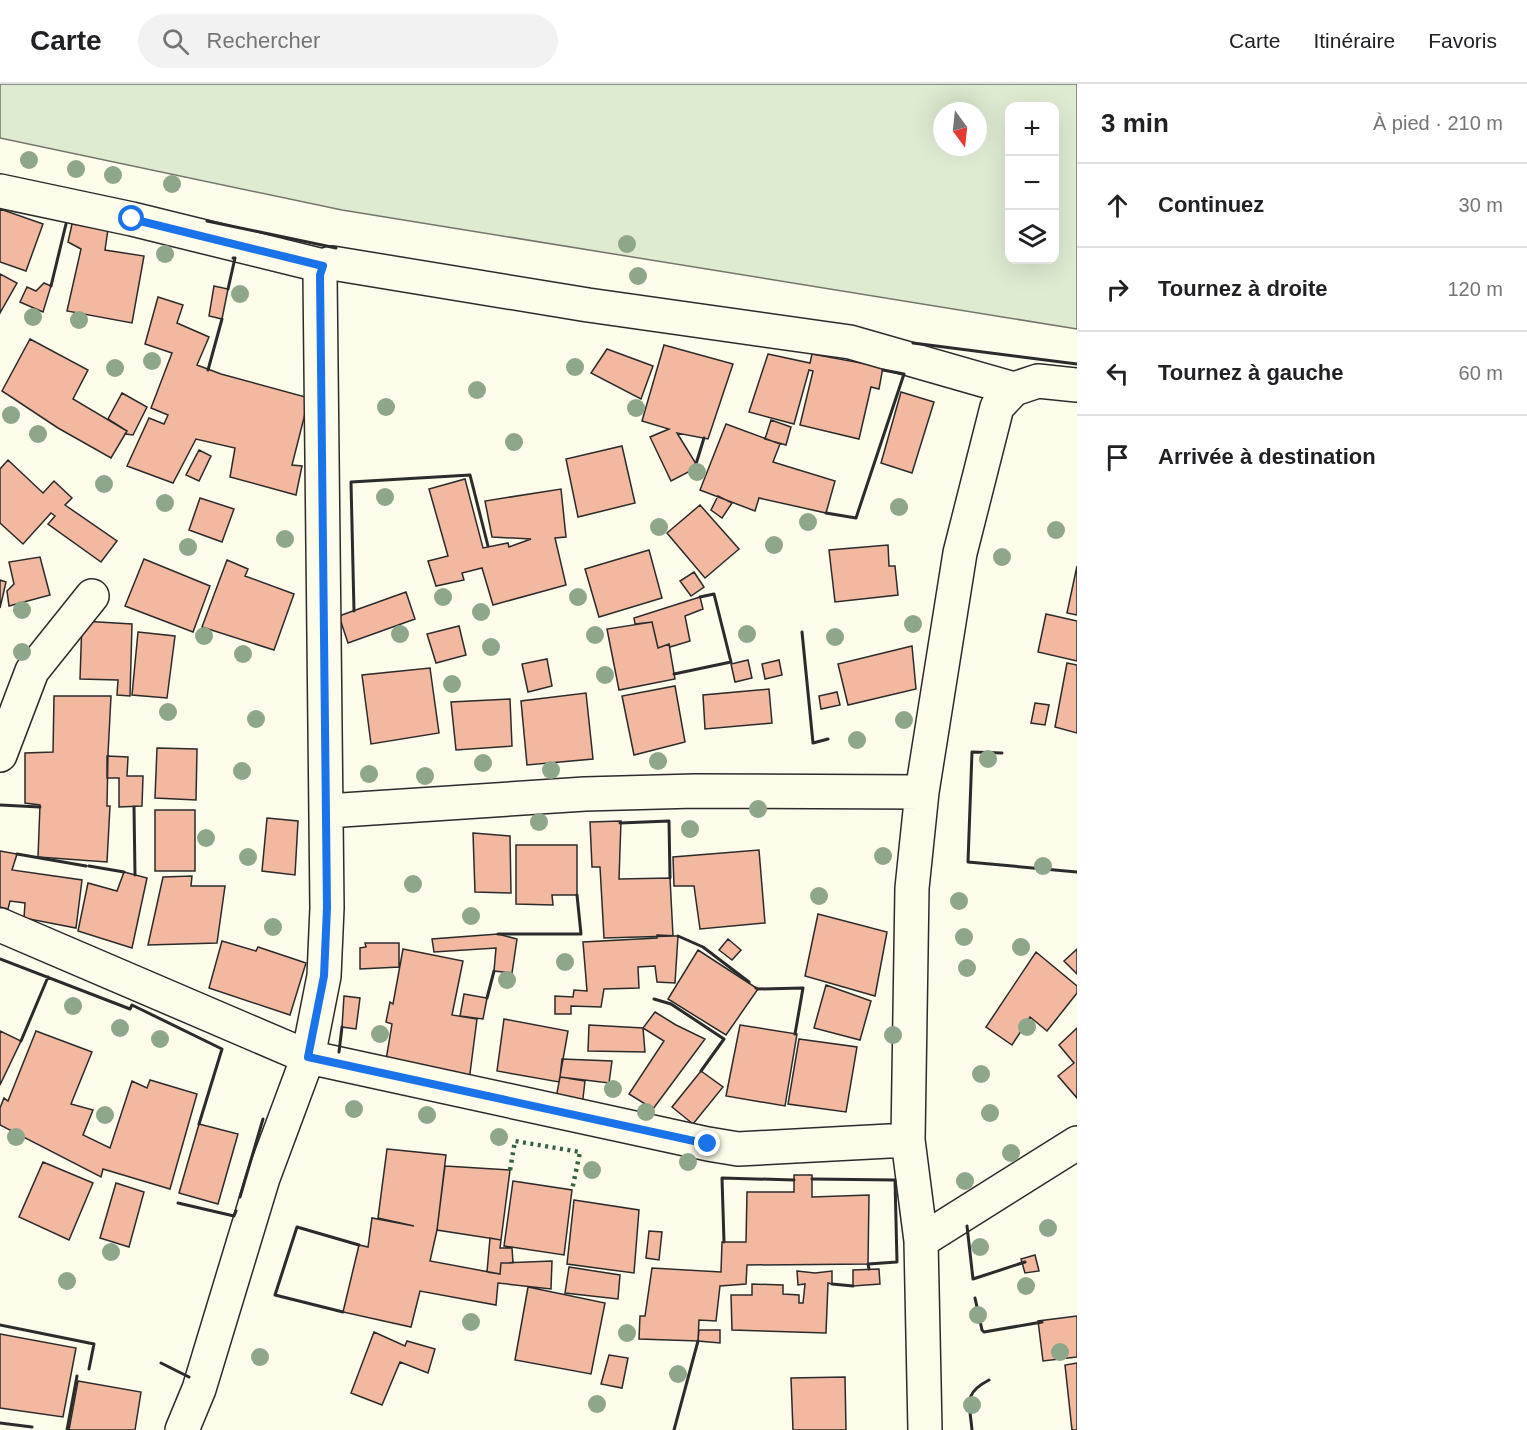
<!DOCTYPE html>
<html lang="fr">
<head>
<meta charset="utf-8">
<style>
	body { margin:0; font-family:Helvetica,sans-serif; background:#f2f2f2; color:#202124 }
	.controls { position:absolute; right:18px; top:18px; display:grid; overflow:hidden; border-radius:12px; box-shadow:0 6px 24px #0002 }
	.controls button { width:54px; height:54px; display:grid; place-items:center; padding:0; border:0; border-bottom:2px solid #e0e0e0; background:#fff; color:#202124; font:30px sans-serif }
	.compass { position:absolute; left:933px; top:18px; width:54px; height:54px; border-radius:50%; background:#fff; box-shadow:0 6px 24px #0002; rotate:165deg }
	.stop { position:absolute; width:18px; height:18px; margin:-14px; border:4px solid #1a73e8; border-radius:50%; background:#fff }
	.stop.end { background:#1a73e8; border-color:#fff; box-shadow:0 2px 6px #0008 }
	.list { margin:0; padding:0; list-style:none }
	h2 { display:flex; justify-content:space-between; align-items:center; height:78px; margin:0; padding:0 24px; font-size:26px }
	h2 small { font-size:20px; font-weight:400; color:#757577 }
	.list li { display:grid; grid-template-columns:39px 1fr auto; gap:18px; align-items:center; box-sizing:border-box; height:84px; padding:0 24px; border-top:2px solid #e0e0e0 }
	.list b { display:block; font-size:22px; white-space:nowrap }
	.list em { font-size:20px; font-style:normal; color:#757577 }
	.icon { flex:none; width:33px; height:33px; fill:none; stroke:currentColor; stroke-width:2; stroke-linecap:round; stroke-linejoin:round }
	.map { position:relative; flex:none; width:1077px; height:1346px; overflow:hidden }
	header { display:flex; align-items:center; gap:36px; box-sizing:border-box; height:84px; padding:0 30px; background:#fff; border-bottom:2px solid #e0e0e0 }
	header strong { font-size:28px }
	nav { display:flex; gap:33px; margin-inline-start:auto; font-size:21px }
	.search { width:420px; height:54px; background:#f2f2f2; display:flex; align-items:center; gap:15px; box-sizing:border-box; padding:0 21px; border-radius:33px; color:#757577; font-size:22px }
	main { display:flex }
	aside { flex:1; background:#fff }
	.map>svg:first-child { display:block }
	.green { fill:#deebd1; stroke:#74746e; stroke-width:1.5; fill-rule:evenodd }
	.building { fill:#f2b8a0; stroke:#2b2b2b; stroke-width:1.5 }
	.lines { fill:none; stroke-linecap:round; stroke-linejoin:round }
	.street-casing { stroke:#2b2b2b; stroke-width:36 }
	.street { stroke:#fdfbea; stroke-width:33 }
	.hedge { stroke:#34623c; stroke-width:4.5; stroke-dasharray:3 4.5; stroke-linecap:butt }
	.wall { stroke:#2b2b2b; stroke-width:3 }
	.tree { fill:#8ea78a }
	.route { stroke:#1a73e8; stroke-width:8 }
</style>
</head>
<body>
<header>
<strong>Carte</strong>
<div class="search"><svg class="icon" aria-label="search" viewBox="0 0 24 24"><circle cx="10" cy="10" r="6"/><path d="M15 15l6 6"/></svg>Rechercher</div>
<nav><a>Carte</a><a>Itinéraire</a><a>Favoris</a></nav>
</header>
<main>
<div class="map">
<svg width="1077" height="1346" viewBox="0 0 1077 1346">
	<rect width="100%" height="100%" fill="#fdfbea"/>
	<path class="green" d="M0,0H1077V245L342,126L0,54ZM1010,22H1054V176H1010ZM942,27H978V63H942Z"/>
	<path class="building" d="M0,125L43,140L26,187L0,178Z
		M72,140L108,145L105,166L144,172L132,239L67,227L81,165L68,158Z
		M0,190L17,199L0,229Z
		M44,199L51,202L43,228L20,218L27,203L36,207Z
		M214,202L228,205L222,235L209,232Z
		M158,213L183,221L177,239L209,253L197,281L221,290L309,314L292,381L302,382L296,411L230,393L235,364L196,355L173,399L127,382L149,334L164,340L168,331L151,324L172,269L145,260Z
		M30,255L88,286L73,315L127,347L111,374L58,344L2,307Z
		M664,261L733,280L708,355L677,349L698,383L671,397L650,353L669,345L642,337Z
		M607,265L653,282L641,315L591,289Z
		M768,270L810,279L812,270L883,283L879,305L871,303L859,355L800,341L813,287L809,286L794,340L749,328Z
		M901,308L934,318L912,389L881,379Z
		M122,309L147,323L133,351L125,350L127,347L108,335Z
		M771,336L791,343L786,361L765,355Z
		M726,340L780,360L773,378L835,397L826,429L759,414L755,427L700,406Z
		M622,362L635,419L578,433L566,375Z
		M199,366L211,372L199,397L186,391Z
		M8,376L43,409L54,397L72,414L65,421L117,457L101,478L48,440L55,432L51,429L23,460L0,439V385Z
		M465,395L483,464L508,459L509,463L531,455L492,453L485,417L561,405L566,453L555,454L566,501L493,521L482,484L462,489L464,496L436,502L428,477L448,472L429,405Z
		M718,412L732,419L722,434L711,426Z
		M200,414L234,425L222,458L189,446Z
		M700,421L739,465L705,494L667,449Z
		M888,461L889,482H895L898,511L835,518L829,466Z
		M649,466L662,514L599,533L585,485Z
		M40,473L50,511L9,522L7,507L14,500L9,478Z
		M144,475L210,502L193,548L125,522Z
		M227,476L248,485L245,492L294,510L274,566L202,543Z
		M1077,482V531L1067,529Z
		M694,488L704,503L691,512L680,497Z
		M0,496L6,498L0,524Z
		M406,508L415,535L348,559L339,532Z
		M700,513L703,525L685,532L690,557L670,563L669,560L658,564L652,538L635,540L634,534Z
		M1046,530L1077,537V577L1038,568Z
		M82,537L132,540L130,612L117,611L118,596L80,595Z
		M652,538L658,564L669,560L675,595L619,606L607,545Z
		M459,542L466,571L436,579L427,550Z
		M138,548L175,552L167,614L132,611Z
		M912,562L916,605L848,621L838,580Z
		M547,575L552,602L528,608L522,580Z
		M748,576L752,594L735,598L731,580Z
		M779,576L782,591L765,595L762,580Z
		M1067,579L1077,581V649L1055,643Z
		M430,584L439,649L371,660L362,591Z
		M675,602L685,658L634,671L622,612Z
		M769,605L772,639L705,645L703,611Z
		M837,608L840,621L821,625L819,612Z
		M586,609L593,675L527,681L521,617Z
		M54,612H111L108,670L107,722H110L107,778L38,773L40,721L25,719V669L53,668Z
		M510,615L512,662L456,666L451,618Z
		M1035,619L1049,621L1045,641L1031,639Z
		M157,664L197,665L196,716L155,714Z
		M107,672L128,673L127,692H143L142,722L119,723V694H107Z
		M155,726H195V787H155Z
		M267,734L298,737L295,791L262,787Z
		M621,737L619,795L670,794L673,852L604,854L600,783H592L590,738Z
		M473,749L510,752L511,809L475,808Z
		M516,761H577V811H552L553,821L516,820Z
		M759,766L765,839L700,845L694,802H674L673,773Z
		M0,767L17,770L12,786L82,796L76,844L24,834L25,819L10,817L8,825L0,823Z
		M124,788L147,794L132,864L78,847L88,799L117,807Z
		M192,792L191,802H225L217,859L148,861L163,793Z
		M818,830L887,848L875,912L805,892Z
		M498,850L517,855L512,889L494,887L496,864L434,868L432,855Z
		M657,851L678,852L675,899L657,898L655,882L638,883L639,904L604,905L601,923L571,922V930H555V912L573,913L574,906L587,907L583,858L657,854Z
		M728,855L741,866L732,876L719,866Z
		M222,857L256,867L258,863L306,879L290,931L209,904Z
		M365,859H399V883L360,885V864L366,863Z
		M403,865L463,877L452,931L477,935L469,997L385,982L392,940L386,938L390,918L393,920Z
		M1077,865V890L1064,877Z
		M698,866L758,905L726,951L668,915Z
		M1036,868L1077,902V909L1047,947L1030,933L1012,961L986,943Z
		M826,901L871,917L860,956L814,944Z
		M464,910L487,914L483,935L460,932Z
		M344,912L360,914L356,945L342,943Z
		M655,928L676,941L705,955L653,1025L629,1010L664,957L643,944Z
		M504,935L568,947L559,998L497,987Z
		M589,941L643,944L645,968L588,967Z
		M740,941L797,950L785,1022L726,1012Z
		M1077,944V1014L1058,992L1074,979L1059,961Z
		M0,947L21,957L0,1001Z
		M36,947L92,968L71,1020L93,1026L83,1051L110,1064L132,997L147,1004L150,996L197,1010L170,1105L103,1085L101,1093L0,1041V1024L4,1014L8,1017Z
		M799,955L857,963L846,1028L788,1020Z
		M562,975L612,977L609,999L560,993Z
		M701,987L723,1003L693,1040L672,1023Z
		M560,993L585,997L582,1023L555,1019Z
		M199,1040L238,1050L218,1120L179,1109Z
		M387,1065L446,1071L437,1146L430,1177L500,1190L501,1179L552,1177L551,1205L498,1199L496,1221L420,1207L411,1243L343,1228L359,1161L368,1163L372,1134L414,1142L378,1134Z
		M43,1078L93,1099L69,1156L19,1133Z
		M445,1082L510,1086L501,1156L437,1146Z
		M794,1091H812V1113L869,1111L868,1180L747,1181L746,1200L720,1202L716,1237L699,1236L698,1257L639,1255L640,1232H645L652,1184L721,1188L722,1158H746L747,1108H794Z
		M513,1097L572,1106L564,1171L504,1162Z
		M116,1099L144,1108L129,1163L100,1154Z
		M574,1116L639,1126L634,1189L567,1180Z
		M649,1147L662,1148L659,1176L646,1174Z
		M490,1154L501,1156L500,1164H512L513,1179H501L500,1190L487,1188Z
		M1035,1171L1039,1187L1025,1189L1021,1175Z
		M569,1183L620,1191L618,1215L565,1209Z
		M879,1185L880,1200L853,1202V1186Z
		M797,1187L815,1189L832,1187V1200L828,1199L826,1249L732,1246L731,1211H752V1200L783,1201V1210L799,1211V1219H803L805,1200L798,1201Z
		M528,1203L605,1219L591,1290L515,1276Z
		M1077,1232V1273L1043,1277L1038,1237Z
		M699,1246H720V1259L698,1257Z
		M374,1248L405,1262L407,1257L435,1265L428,1289L400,1278L382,1321L351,1309Z
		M0,1250L76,1264L63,1333L0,1324Z
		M609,1271L628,1274L622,1304L601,1300Z
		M1077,1279V1346H1072L1065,1281Z
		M845,1293L846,1346H793L791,1294Z
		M78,1297L141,1308L135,1346H69Z"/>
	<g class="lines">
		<g class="street-casing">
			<path id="street" d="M0,107L132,135L323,182L332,179L588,221L850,258L1014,305
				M0,671L32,587L92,512
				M327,727L585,710L695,707L922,708
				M0,841L308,973L708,1060L738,1065L908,1056
				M921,1157L1077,1059
				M182,1346L199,1305L263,1094L308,973L324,892L327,824L320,191L323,182
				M925,1346L921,1157L908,1056L912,804L922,708L960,469L997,323L1014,305L1038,297L1077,301"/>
		</g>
		<use href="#street" class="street"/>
		<path class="hedge" d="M510,1086L515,1057L580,1068L572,1106"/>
		<path class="wall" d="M207,137L336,164
			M51,202L66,140
			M228,205L235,174H233
			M913,259L1077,280
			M208,286L222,235
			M696,380L704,354
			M826,429L856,434L904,290L883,286
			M354,527L351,398L470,391L488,462
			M802,548L813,659L828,655
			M674,590L731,578L714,510L700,513
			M1002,669L972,668L968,778L1077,788
			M0,721L40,723
			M134,723L135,791
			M620,739L669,737L670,794
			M17,770L86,782
			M89,782L124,788
			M498,850H581L577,811
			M678,852L703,863L749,898
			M0,875L130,925L132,921L222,965L199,1040
			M756,904L758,905L803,904L795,950
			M487,914L494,887
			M654,915L671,920L724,955L701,987
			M21,957L48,893
			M339,968L342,943
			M812,1095L895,1096L897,1178L868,1180L869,1185
			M240,1113L263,1035
			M178,1119L234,1132L236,1127
			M967,1142L973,1195L1025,1178
			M724,1158L722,1094L794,1096
			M832,1200L853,1202
			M975,1214L982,1246L984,1248L1042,1238
			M343,1228L275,1211L297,1143L359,1161
			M0,1241L94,1260L89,1285
			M161,1279L189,1293
			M0,1339L32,1343
			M67,1346L77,1292
			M674,1346L698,1257
			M972,1346C970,1320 962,1310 989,1296"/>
	</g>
	<g class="tree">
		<circle cx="29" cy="76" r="9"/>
		<circle cx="76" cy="85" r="9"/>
		<circle cx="113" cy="91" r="9"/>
		<circle cx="172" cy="100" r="9"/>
		<circle cx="627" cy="160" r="9"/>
		<circle cx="165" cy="170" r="9"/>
		<circle cx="638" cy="192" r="9"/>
		<circle cx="240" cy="210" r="9"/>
		<circle cx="33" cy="233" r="9"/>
		<circle cx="79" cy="236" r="9"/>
		<circle cx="152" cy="277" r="9"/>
		<circle cx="575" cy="283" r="9"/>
		<circle cx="115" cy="284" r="9"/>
		<circle cx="477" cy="306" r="9"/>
		<circle cx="386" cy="323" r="9"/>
		<circle cx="636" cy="324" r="9"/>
		<circle cx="11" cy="331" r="9"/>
		<circle cx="38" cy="350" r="9"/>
		<circle cx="514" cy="358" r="9"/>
		<circle cx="697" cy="388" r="9"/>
		<circle cx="104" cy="400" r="9"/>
		<circle cx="385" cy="413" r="9"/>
		<circle cx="165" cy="419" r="9"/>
		<circle cx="899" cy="423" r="9"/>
		<circle cx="808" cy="438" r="9"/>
		<circle cx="659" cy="443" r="9"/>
		<circle cx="1056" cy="446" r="9"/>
		<circle cx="285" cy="455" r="9"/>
		<circle cx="774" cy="461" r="9"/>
		<circle cx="188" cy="463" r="9"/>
		<circle cx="1002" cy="473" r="9"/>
		<circle cx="443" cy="513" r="9"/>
		<circle cx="578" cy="513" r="9"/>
		<circle cx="22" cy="526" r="9"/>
		<circle cx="481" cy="528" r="9"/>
		<circle cx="913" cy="540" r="9"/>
		<circle cx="400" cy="550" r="9"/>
		<circle cx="747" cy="550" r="9"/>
		<circle cx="595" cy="551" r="9"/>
		<circle cx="204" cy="552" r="9"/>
		<circle cx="835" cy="553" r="9"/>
		<circle cx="491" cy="563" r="9"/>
		<circle cx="22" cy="568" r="9"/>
		<circle cx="243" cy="570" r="9"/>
		<circle cx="605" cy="591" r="9"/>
		<circle cx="452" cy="600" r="9"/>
		<circle cx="168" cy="628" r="9"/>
		<circle cx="256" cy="635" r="9"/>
		<circle cx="904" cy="636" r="9"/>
		<circle cx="857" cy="656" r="9"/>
		<circle cx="988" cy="675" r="9"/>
		<circle cx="658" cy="677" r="9"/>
		<circle cx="483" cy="679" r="9"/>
		<circle cx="551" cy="686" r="9"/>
		<circle cx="242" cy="687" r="9"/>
		<circle cx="369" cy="690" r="9"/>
		<circle cx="425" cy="692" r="9"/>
		<circle cx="758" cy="725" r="9"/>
		<circle cx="539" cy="738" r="9"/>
		<circle cx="690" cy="745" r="9"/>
		<circle cx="206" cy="754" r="9"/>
		<circle cx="883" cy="772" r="9"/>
		<circle cx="248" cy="773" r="9"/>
		<circle cx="1043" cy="782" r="9"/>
		<circle cx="413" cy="800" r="9"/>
		<circle cx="819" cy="812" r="9"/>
		<circle cx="959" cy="817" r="9"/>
		<circle cx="471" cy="832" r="9"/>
		<circle cx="273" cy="843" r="9"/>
		<circle cx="964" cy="853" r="9"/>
		<circle cx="1021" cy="863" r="9"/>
		<circle cx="565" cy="878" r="9"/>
		<circle cx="967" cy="884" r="9"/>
		<circle cx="507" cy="896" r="9"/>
		<circle cx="73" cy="922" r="9"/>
		<circle cx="1027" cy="943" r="9"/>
		<circle cx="120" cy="944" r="9"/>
		<circle cx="380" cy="950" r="9"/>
		<circle cx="893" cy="951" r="9"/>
		<circle cx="160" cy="955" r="9"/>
		<circle cx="981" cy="990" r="9"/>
		<circle cx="613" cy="1005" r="9"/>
		<circle cx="354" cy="1025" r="9"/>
		<circle cx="646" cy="1028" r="9"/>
		<circle cx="990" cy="1029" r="9"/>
		<circle cx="105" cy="1031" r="9"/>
		<circle cx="427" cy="1031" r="9"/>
		<circle cx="16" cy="1053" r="9"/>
		<circle cx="499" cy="1053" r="9"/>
		<circle cx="1011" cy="1069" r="9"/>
		<circle cx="688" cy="1078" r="9"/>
		<circle cx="592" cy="1086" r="9"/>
		<circle cx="965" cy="1097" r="9"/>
		<circle cx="1048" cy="1144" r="9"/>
		<circle cx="980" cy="1163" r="9"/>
		<circle cx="111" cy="1168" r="9"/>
		<circle cx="67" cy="1197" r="9"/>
		<circle cx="1026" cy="1202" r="9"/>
		<circle cx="978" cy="1231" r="9"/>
		<circle cx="471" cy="1238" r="9"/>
		<circle cx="627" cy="1249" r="9"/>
		<circle cx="1060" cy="1268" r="9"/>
		<circle cx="260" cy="1273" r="9"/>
		<circle cx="678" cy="1290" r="9"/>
		<circle cx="597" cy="1320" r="9"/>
		<circle cx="972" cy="1321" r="9"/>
	</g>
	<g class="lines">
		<path class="route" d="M132,135L323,182L320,191L327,824L324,892L308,973L708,1060"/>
	</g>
</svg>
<div class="controls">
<button>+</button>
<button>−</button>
<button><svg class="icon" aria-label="layers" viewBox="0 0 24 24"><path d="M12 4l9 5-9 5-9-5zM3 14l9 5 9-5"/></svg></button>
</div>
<svg class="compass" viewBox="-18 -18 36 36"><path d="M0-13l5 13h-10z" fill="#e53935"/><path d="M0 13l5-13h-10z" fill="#757577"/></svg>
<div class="stop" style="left:132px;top:135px"></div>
<div class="stop end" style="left:708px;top:1060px"></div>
</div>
<aside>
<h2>3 min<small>À pied · 210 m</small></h2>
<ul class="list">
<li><svg class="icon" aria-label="ahead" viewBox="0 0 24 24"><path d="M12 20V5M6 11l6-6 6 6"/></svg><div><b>Continuez</b></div><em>30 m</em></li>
<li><svg class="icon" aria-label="right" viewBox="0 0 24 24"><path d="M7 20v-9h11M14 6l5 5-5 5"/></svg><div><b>Tournez à droite</b></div><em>120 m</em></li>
<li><svg class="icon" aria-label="left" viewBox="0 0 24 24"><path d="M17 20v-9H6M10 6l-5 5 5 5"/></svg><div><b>Tournez à gauche</b></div><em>60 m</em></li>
<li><svg class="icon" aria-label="arrive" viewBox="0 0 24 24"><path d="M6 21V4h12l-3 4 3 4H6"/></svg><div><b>Arrivée à destination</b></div></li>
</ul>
</aside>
</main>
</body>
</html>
